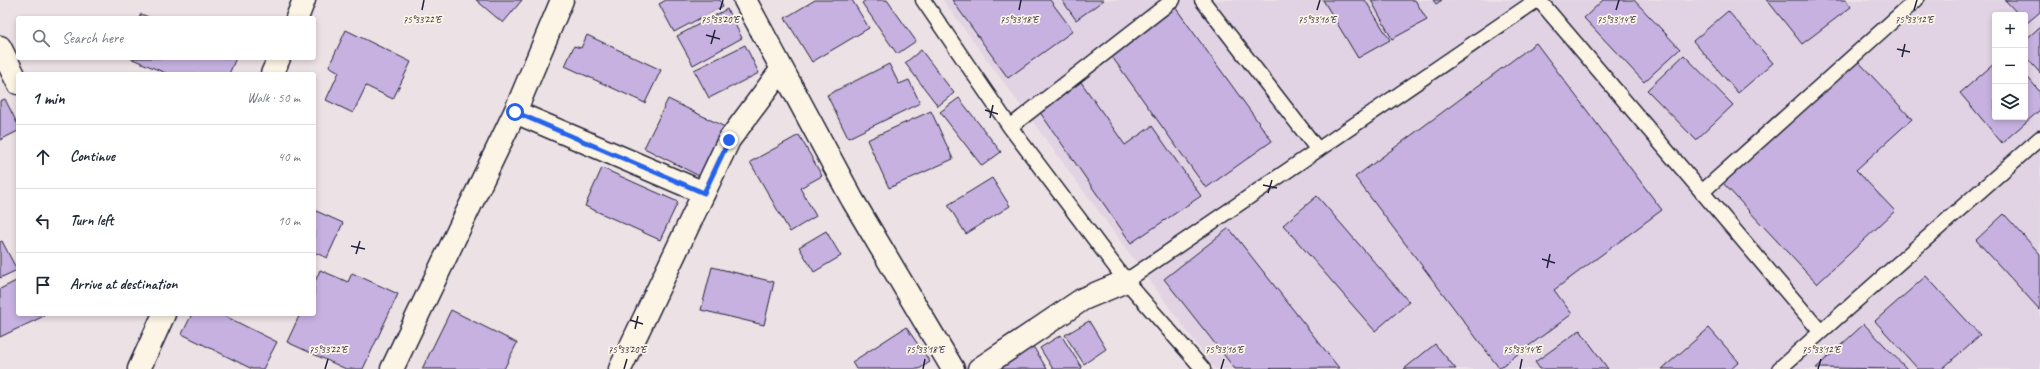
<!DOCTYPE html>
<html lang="en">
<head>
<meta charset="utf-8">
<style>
	body { margin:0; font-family:Caveat,sans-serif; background:#f2f2f3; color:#1f2937 }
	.controls { position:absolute; right:12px; top:12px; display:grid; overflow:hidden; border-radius:4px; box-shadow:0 2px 6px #0003 }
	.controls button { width:36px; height:36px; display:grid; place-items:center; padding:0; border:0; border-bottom:1px solid #e0e1e3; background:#fff; color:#1f2937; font:20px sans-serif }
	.stop { position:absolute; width:12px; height:12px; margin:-9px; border:3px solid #2563eb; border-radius:50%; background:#fff }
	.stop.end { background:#2563eb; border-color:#fff; box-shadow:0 1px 4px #0008 }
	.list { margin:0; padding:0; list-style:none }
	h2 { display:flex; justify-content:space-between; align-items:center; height:52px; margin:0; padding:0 16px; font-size:17px }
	h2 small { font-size:13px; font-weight:400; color:#747a83 }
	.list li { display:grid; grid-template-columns:26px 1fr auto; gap:12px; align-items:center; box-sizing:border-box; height:64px; padding:0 16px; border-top:1px solid #e0e1e3 }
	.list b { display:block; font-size:15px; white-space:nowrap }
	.list em { font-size:13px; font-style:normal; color:#747a83 }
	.icon { flex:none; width:22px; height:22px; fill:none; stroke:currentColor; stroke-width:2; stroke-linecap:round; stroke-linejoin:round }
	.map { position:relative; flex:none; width:2040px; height:369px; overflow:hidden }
	.search { position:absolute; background:#fff; box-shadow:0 2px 6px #0003; left:16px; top:16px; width:300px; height:44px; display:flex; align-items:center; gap:10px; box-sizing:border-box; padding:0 14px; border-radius:4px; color:#747a83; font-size:15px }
	.panel { position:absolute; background:#fff; box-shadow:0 2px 6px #0003; left:16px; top:72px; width:300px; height:244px; border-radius:4px }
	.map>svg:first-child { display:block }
	.built { fill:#e1d3e3; fill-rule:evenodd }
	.building { fill:#c6b1e0; stroke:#22223b }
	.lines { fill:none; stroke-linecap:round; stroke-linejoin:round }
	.service-casing { stroke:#22223b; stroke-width:17 }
	.minor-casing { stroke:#22223b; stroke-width:25 }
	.service { stroke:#fcf5e5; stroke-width:14 }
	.minor { stroke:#fcf5e5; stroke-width:22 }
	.route { stroke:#2563eb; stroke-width:5 }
	.ticks { fill:none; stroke:#22223b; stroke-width:1.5 }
	.ticks-label { font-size:10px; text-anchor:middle; fill:#22223b; stroke:#fcf5e5; stroke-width:3.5; stroke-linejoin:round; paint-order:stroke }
</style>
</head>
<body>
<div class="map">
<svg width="2040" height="369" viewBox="0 0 2040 369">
	<rect width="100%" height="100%" fill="#ece1e4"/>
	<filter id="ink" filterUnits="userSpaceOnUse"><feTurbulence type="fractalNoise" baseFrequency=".025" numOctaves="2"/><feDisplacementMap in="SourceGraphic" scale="8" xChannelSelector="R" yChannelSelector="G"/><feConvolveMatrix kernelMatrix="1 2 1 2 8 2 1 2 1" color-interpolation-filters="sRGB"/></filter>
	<g filter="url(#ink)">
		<path class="built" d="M943,0H2040V369H1215ZM1995,15H2025V117H1995Z"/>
		<path class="building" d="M476,0H522L503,23Z
			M666,0H720L723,6L674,32L659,4Z
			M815,0H852L869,28L812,62L785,18Z
			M866,0H887L916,41L897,54L862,3Z
			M952,0H1050L1073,31L1008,78Z
			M1062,0H1104L1076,20Z
			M1323,0H1365L1390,40L1358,58Z
			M1371,0H1415L1427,20L1392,39Z
			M1433,0H1442L1436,4Z
			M1603,0H1634L1680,49L1644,82L1584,18Z
			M1767,0H1846L1851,7L1802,44Z
			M2005,0H2040V12L2027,23L2025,21V15H2019Z
			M1175,7L1272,141L1206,188L1110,54Z
			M727,9L742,38L693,65L677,36Z
			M1728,11L1773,63L1738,93L1693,41Z
			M141,14L151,18H139Z
			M2040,27V73L2025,56V40Z
			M346,30L411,62L393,99L366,86L353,113L326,100L339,72L329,66Z
			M587,35L661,70L645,103L565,66L574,46L581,48Z
			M1536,43L1662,210L1554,290L1572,314L1499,368L1355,177Z
			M745,45L759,73L709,98L694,70Z
			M921,50L954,93L938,106L905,63Z
			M1684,55L1733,105L1696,140L1647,90Z
			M130,58H236L229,74H168Z
			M1857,60L1912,119L1856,170L1895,211L1817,284L1723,183Z
			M1995,63V117H2025V74L2040,92V110L2002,143L1960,93Z
			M889,64L899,84L909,80L920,103L848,138L827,95Z
			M1081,82L1125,145L1152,126L1201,196L1131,243L1039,111Z
			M959,98L1001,152L982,166L940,112Z
			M5,99L18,125V131L0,140V101Z
			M668,99L725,127L707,180L644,148Z
			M931,111L953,159L889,188L867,140Z
			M799,135L822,176L800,188L816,216L790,232L750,162Z
			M602,168L678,202L660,240L585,206Z
			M992,178L1010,206L966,234L948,205Z
			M1317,196L1409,302L1375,331L1283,225Z
			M314,210L343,223L327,258L314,252Z
			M2004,214L2040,254V310L1976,240Z
			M1229,228L1339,368L1235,369L1164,279Z
			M826,231L841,256L814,272L799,247Z
			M2,241L17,270L0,278V242Z
			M712,267L774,282L764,325L701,310Z
			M320,270L348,282L352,273L398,294L363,369H346L287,342L300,314H314V284Z
			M1926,276L1980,335L1942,369H1918L1875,321Z
			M18,280V314H43L44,316L0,337V289Z
			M451,310L517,343L504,369H422Z
			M192,314H221L277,342L263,369H252L182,334Z
			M1089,321L1106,349L1084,364L1065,335Z
			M1864,324L1907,369L1816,368Z
			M906,327L930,362L919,369H856L852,362Z
			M1709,328L1739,362L1731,369H1662Z
			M1580,330L1608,369H1540L1535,362Z
			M1061,335L1082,368L1080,369H1053L1040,348Z
			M1031,343L1047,369H988Z
			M1435,344L1456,369H1404Z"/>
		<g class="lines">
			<g class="service-casing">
				<path id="service" d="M923,0L1010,127L1126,281L1203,369
					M1202,0L1318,150
					M1539,0L1820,331
					M1010,127L1173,0
					M1702,192L1916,0
					M1126,281L1537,0
					M1779,369L2040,138"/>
			</g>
			<g class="minor-casing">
				<path id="minor" d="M745,0L852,199L953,369
					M297,18L304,0
					M0,47L18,83
					M272,74L279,58
					M515,112L704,193
					M139,369L164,314
					M392,369L515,112L562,0
					M620,369L729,140L782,69
					M979,369L1083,299L1126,281"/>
			</g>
			<use href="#service" class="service"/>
			<use href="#minor" class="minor"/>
		</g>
	</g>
	<g class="lines" filter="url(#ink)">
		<path class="route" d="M515,112L704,193L729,140"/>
	</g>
	<path class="ticks" d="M422,10L424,0M720,10L723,0M1019,10L1021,0M1317,10L1320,0M1616,10L1619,0M1914,10L1917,0M706,35L720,39M711,44L715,30M1897,49L1910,52M1902,57L1905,44M985,110L998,114M990,118L993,105M1263,185L1277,188M1268,193L1272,180M351,246L365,249M356,254L360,241M1542,259L1555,263M1547,268L1550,254M630,320L643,324M635,329L638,316M325,369L328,359M624,369L627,359M923,369L925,359M1221,369L1224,359M1520,369L1522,359M1818,369L1821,359"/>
	<g class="ticks-label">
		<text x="422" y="23">75°33'22"E</text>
		<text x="720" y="23">75°33'20"E</text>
		<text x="1019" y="23">75°33'18"E</text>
		<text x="1317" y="23">75°33'16"E</text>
		<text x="1616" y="23">75°33'14"E</text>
		<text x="1914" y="23">75°33'12"E</text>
		<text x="328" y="353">75°33'22"E</text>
		<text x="627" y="353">75°33'20"E</text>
		<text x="925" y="353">75°33'18"E</text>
		<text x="1224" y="353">75°33'16"E</text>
		<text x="1522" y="353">75°33'14"E</text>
		<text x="1821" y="353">75°33'12"E</text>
	</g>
</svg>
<div class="controls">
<button>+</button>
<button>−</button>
<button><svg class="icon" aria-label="layers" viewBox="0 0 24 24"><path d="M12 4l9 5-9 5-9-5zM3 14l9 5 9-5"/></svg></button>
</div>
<div class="stop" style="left:515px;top:112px"></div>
<div class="stop end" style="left:729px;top:140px"></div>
<div class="search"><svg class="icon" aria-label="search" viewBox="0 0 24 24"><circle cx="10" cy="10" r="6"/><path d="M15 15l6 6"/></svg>Search here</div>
<section class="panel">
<h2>1 min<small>Walk · 50 m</small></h2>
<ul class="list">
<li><svg class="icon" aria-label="ahead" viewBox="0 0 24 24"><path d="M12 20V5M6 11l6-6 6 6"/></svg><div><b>Continue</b></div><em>40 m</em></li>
<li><svg class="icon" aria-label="left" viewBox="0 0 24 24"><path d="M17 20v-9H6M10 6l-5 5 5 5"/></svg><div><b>Turn left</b></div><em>10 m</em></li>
<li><svg class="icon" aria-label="arrive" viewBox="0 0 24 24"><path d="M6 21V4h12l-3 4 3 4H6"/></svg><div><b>Arrive at destination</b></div></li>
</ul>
</section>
</div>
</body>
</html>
